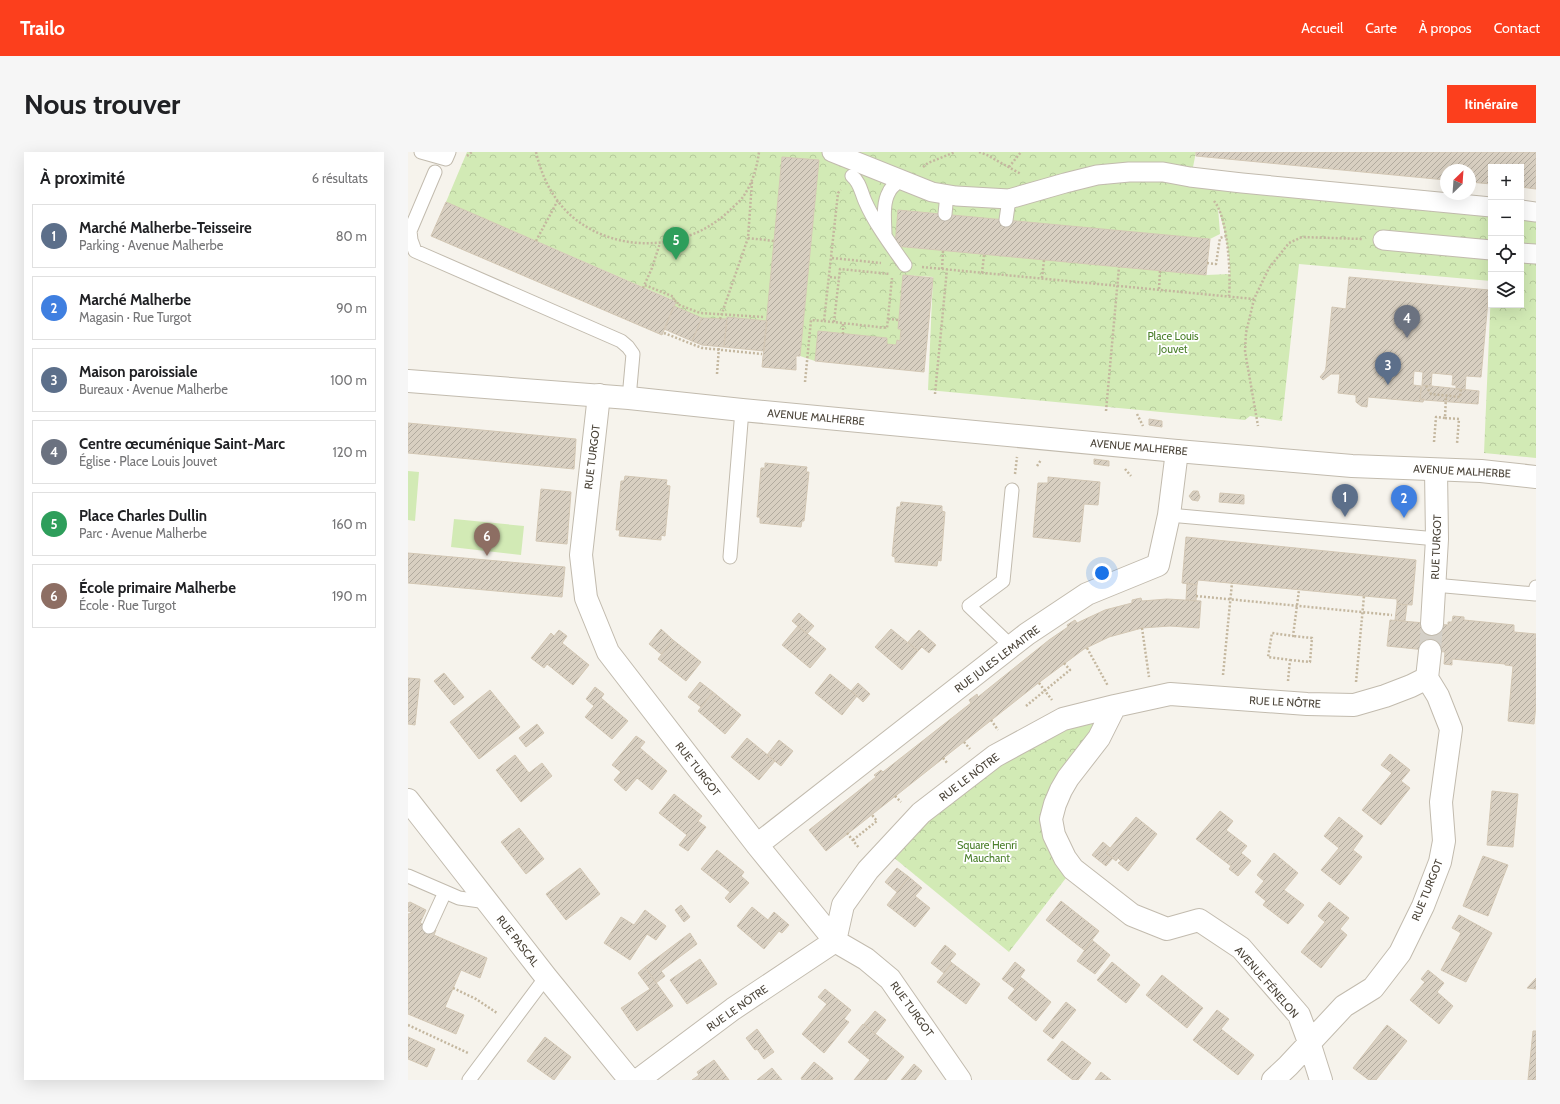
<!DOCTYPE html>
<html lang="fr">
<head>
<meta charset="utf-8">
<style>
	body { margin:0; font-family:Cabin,sans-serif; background:#f6f6f6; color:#202124 }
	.controls { position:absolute; right:12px; top:12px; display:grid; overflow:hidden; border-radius:0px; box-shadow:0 4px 16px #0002 }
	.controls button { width:36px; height:36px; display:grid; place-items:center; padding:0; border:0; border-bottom:1px solid #e0e0e0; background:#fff; color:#202124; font:20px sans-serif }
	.compass { position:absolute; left:1032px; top:12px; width:36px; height:36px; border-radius:50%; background:#fff; box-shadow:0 4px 16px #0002; rotate:25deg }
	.you { position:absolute; left:694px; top:421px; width:14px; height:14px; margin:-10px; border:3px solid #fff; border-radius:50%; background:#1a73e8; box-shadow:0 0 0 6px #1a73e833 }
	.badge { display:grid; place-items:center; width:26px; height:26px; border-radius:50%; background:#fc3f1d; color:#fff; font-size:13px; font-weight:700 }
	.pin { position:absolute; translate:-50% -33px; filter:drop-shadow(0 1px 2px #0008) }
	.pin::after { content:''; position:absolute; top:21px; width:14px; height:12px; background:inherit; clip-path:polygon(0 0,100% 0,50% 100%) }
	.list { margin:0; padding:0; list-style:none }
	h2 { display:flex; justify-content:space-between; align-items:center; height:52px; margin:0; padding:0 16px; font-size:17px }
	h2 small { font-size:13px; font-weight:400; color:#757577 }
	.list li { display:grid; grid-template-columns:26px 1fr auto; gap:12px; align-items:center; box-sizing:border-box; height:64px; margin:0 8px 8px; padding:0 8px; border:1px solid #e0e0e0; border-radius:0px }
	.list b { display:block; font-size:15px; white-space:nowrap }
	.list p { margin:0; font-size:13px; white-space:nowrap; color:#757577 }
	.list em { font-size:13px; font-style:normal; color:#757577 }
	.icon { flex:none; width:22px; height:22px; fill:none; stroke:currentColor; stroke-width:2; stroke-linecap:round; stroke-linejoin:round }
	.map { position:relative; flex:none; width:1128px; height:928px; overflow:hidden; border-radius:0px }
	header { display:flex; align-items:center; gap:24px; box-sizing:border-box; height:56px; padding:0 20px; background:#fc3f1d; color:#fff }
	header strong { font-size:19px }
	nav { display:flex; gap:22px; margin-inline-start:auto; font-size:14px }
	.intro { display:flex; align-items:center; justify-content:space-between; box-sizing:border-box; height:96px; padding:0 24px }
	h1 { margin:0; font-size:28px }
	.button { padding:10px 18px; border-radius:0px; background:#fc3f1d; color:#fff; font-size:14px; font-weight:700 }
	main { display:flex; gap:24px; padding:0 24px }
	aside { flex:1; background:#fff; border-radius:0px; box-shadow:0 4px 16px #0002 }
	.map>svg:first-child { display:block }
	.grass { fill:#d2eab5 }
	.park { fill:url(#park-crowns); fill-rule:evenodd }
	.building { fill:url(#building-hatch); stroke:#d3c7b4 }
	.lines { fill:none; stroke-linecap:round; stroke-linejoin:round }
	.minor-tunnel { stroke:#d4d0c8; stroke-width:22; stroke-dasharray:22 11; stroke-linecap:butt }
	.service-casing { stroke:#c2bbae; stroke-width:15 }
	.pedestrian-casing { stroke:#c2bbae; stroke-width:21 }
	.minor-casing { stroke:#c2bbae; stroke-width:24 }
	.tertiary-casing { stroke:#c2bbae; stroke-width:24 }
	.path { stroke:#c4b79f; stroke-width:2.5; stroke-dasharray:2 2; stroke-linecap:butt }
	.service { stroke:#fff; stroke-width:13 }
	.pedestrian { stroke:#fff; stroke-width:19 }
	.minor { stroke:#fff; stroke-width:22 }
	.tertiary { stroke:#fff; stroke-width:22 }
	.labels { text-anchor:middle; stroke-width:3.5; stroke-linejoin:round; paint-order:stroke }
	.park-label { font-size:11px; fill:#4a7f2a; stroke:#fff }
	.street-label { font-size:11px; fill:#4b4439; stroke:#fff }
</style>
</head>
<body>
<header>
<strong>Trailo</strong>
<nav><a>Accueil</a><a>Carte</a><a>À propos</a><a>Contact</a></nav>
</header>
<div class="intro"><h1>Nous trouver</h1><a class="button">Itinéraire</a></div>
<main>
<aside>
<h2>À proximité<small>6 résultats</small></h2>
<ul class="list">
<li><span class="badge" style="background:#5c6f8a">1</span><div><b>Marché Malherbe-Teisseire</b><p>Parking · Avenue Malherbe</p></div><em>80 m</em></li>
<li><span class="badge" style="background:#3f7fe0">2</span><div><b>Marché Malherbe</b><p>Magasin · Rue Turgot</p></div><em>90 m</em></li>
<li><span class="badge" style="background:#5c6f8a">3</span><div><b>Maison paroissiale</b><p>Bureaux · Avenue Malherbe</p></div><em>100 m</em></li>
<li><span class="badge" style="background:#6b7280">4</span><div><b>Centre œcuménique Saint-Marc</b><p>Église · Place Louis Jouvet</p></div><em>120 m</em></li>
<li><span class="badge" style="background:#2e9e5b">5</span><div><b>Place Charles Dullin</b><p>Parc · Avenue Malherbe</p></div><em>160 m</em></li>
<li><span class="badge" style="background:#8d6e63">6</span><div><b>École primaire Malherbe</b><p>École · Rue Turgot</p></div><em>190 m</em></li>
</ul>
</aside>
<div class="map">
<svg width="1128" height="928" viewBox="0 0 1128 928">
	<defs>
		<pattern id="park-crowns" width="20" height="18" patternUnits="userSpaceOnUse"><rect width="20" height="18" fill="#d2eab5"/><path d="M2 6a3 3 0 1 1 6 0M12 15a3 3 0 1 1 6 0" fill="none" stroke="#b6ca9c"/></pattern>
		<pattern id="building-hatch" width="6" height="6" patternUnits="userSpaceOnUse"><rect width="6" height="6" fill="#d8cfc1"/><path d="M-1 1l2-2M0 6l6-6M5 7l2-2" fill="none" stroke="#b1aa9e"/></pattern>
	</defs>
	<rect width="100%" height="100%" fill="#f6f3ec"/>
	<path class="grass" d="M0,319L11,320L7,369L0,368Z
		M46,367L116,374L113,403L43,395Z"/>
	<path class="park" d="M59,0H788L783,25L1083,55V129L891,112L874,269L842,264L837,268L520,238L525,125L495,123L490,177H493L492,189L489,188L488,193L479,192V186L411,179L407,209L392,204L411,8L374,5L359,169L319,165V167L294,166L266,154L267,149L38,50ZM810,55C816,77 822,99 822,122L798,123L487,94L490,58L802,87L812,82Z
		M1113,57L1128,59V306L1076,301L1083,138V153H1113Z
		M679,568L685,572V579L645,637L661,722L601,800L485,705L515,670L555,636L652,575Z"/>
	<path class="building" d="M788,0H1128V37L1113,35V15H1083V32L1062,30V18H1038V28L788,4Z
		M374,5L411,8L392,204H388V218L354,215Z
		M38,50L268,150L254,183L23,84Z
		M490,58L802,87L798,123L487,94Z
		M495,123L525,126L516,220L407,209L410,179L479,186V192L488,193L489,188L492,189L493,177H490Z
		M941,125L1081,138L1073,225L1058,224L1057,238L1048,237V233H1044L1045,223L1024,221L1023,234L1014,233L1015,220L1006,219L1005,233L1013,234L1012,247H1016L1015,250L960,245L959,255L953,254L948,250V243L930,241L932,222H923L915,228L912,225L917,219L918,215L924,155L938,157Z
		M266,154L294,166L284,189L256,177Z
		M319,165L359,169L356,199L316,195Z
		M294,166L319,167L316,195L294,193L284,189Z
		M1014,233L1071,239L1070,252L1016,248L1012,247Z
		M741,267L754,269V275L741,273Z
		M0,271L168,287L166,317L0,301Z
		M686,307L701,309V314L686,312Z
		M357,311L399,315L398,320H401L396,369H394L393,375L352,371V365H349L353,316H357Z
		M217,324L259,328L258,333L262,334L257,384L253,383V388L211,384L212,378H208L213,329H216Z
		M640,325L692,330L690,353L676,352L672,390L625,385L630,331H640Z
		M133,337L163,340L159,392L128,389Z
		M785,339H790L792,345L790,349L784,348L781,344Z
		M812,341L836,343V352L811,350Z
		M493,350L534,354V359L537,360L533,409L530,408L529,414L487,410V405L484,404L489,355H492Z
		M778,385L1008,408L1004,453L989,452V447L956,444L790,428L789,433L774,431Z
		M0,401L157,415L154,445L0,431Z
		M779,431L789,433L788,449L778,448Z
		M733,446L734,449L759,447L793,449L791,476L762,474L734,476L701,485L676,497L629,532L418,699L401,678L468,625L466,623L473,618L475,620L563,551L561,548L569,542L570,545L641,488L660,475L659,473L667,468L669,471L697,458L724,451V448Z
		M989,452L999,453L997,469L987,468Z
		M391,461L406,474L399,482L384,469Z
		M1045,464L1056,465V468L1106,473V480L1128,482V553L1126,572L1100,569L1105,514L1097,513V512L1044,507V513L1036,512L1037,500L979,494L982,468L1040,473V470H1044Z
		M390,474L418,497L402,516L374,493Z
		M253,477L265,488L253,502L241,492Z
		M483,477L510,499L494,518L467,495Z
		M151,478L159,484L154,491L181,513L165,533L139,512L136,516L123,506L143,481L146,484Z
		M511,478L528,493L521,501L514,495L510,499L500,490Z
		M265,488L293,510L278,529L250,507Z
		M36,521L56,545L46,553L26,529Z
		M422,522L449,544L434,563L407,541Z
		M0,526L12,527L7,573L0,572Z
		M292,530L305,540L293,555L280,545Z
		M450,531L462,542L455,550L443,539Z
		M187,535L196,542L193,546L220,569L204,587L177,565L186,554L178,547Z
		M82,538L112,575L71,607L42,570Z
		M305,540L333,563L317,582L290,559Z
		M129,572L136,581L118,595L111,586Z
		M228,584L237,590L232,596L259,619L244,638L229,626L218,639L206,628L213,620L204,613Z
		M339,586L367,609L351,628L323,605Z
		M371,588L385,599L373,614L359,603Z
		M982,602L1002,618L993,629L1002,636L973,673L954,658L984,621L973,613Z
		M107,603L121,621L134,611L144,624L113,650L88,618Z
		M1084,639L1110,642L1105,695L1079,693Z
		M266,642L294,664L290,669L298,675L280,699L271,693L279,683L251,661Z
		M812,659L825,669L818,678L839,694L833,701L843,709L830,724L821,717L823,714L788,687Z
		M728,665L749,682L720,719L710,711L713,709L710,706L708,709L698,701Z
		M931,665L955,684L945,698L954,705L932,733L913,718L931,696L916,684Z
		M111,676L136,707L118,722L93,690Z
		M695,690L702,696L698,701L705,706L698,714L684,703Z
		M309,698L336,720L333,724L341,731L322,751L317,746L322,740L293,717Z
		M866,701L890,721L876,738L896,753L880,772L855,753L858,749L847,740L856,729L849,723Z
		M1075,704L1100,713L1080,764L1055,754Z
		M172,716L192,742L158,768L138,742Z
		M489,716L501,725L489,740L477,730Z
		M501,725L514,736L507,744L522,756L507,775L479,753Z
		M653,749L691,779L676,798L638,768Z
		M2,750L18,758L12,771L28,778L26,783L79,806L72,826L53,818L37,855L56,863L48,882L0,862V762L5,761L0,759V751Z
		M921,750L941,766L932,777L939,783L913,816L893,800L917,770L910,764Z
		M273,753L282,765L276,770L267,758Z
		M344,755L360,768L366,760L381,773L374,781L371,779L356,797L329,774Z
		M237,758L258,774L248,788L239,782L222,808L196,791L213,765L226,773Z
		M1051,763L1084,781L1058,830L1033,818L1053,781L1044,776Z
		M282,781L289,792L253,819L257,824L248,831L237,815Z
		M684,788L702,803L687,822L669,809Z
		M537,793L548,802L542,809L544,811L536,821L523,811Z
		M292,807L309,832L279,852L262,828Z
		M607,810L617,818L612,825L615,827L607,837L594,827Z
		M704,810L732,833L718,851L689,828Z
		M544,811L572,832L558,852L529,830Z
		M237,815L265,854L229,879L213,856L242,837L230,821Z
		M1020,818L1036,831L1029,840L1045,854L1031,872L1002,848L1017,830L1013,827Z
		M754,823L795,856L779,876L738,843Z
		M1128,826V837L1119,836Z
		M615,827L643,850L628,869L600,846Z
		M417,837L443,858L436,867L441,870L416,901L394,882L419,852L410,845Z
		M658,850L668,858L645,887L635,879Z
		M809,858L821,867L813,877L846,903L830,923L785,888Z
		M467,859L478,868L467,882L456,872Z
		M455,872L496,905L478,928H446L462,908L440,890Z
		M979,873L999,889L968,928H961L945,916Z
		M349,877L366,900L356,907L349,897L347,898L338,886Z
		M1125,879H1128V928H1120Z
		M0,885L27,897L19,915L0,907Z
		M137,885L163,905L146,928L119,909Z
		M654,889L683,911L670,928H665L639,908Z
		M306,908L321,928H284L291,923L289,920Z
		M406,910L416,918L408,928H394L393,926Z
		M506,912L514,919L507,928H493Z
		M364,916L374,928H349Z
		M416,918L425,926L424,928H408Z
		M693,920L703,928H687Z"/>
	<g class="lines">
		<path class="minor-tunnel" d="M1022,499L1024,472"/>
		<g class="service-casing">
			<path id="service" d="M13,0L38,7L41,0
				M27,20L2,79L3,88L7,99L213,189L220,195L225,202L221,246
				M444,24C452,30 453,40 457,49C467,72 483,93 497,113
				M537,62L539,42
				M598,68L601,47
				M477,84C477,70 474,52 481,40C483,35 488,32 492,28
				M761,363L1029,387
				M322,405L334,258
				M1026,433L1127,442L1128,435
				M603,494L561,454L595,429L604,338
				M0,724L51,746L79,750
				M21,775L37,740
				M61,928L138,825"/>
		</g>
		<g class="pedestrian-casing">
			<path id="pedestrian" d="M424,0L524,40L548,44L601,47L657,31L689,23L721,20H755L782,25L834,31L1083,55
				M1113,58L1128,60
				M975,88L1083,98
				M1113,101L1128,102"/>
		</g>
		<g class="minor-casing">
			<path id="minor" d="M191,243L173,403L178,446L200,500L349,693L427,789L458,807L482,827L552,928
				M1024,472L1029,387L1028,318
				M707,554L691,586L660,626L653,638L647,652L643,667L646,683L657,706L665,717L724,763L759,777L791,768L833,796L891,863L901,890L913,928
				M0,648L138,825L222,928
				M349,693L619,482L679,442L750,413L761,363L769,299
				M230,928L325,857L427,789L435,753L460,718L513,661L587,604L655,567L707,554L762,542L899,552L946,553L977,544L1003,534L1019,526
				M865,928L880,914L936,854L965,836L992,801L1015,754L1032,710L1036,689L1033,650L1043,577L1030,544L1019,526L1022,499"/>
		</g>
		<g class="tertiary-casing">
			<path id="tertiary" d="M0,229L221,246L334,258L769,299L944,314L1073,319L1128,325"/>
		</g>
		<path class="path" d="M128,0C134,26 146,50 167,67C213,103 281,98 322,58C326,54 331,50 335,45C344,32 349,16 351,0
			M571,0L579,3L613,22
			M59,4L64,0
			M515,15L520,11L547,0
			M601,15L613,0
			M344,30L340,86L366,89
			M806,49C820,65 823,122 821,144
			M128,89L150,48
			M424,106L473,111
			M799,111L808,112L812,86L818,84
			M514,115L846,147L861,116L881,91L894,85L955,87
			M534,117L535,99
			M574,121L576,103
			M422,125L431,126
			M634,126L636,108
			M237,133L266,145L265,148L270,150L269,152L292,161L357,165
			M235,136L244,116L252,91
			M751,137L752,119
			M846,147L838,181L837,199L850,274
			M312,167L340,86
			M480,167L491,168
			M416,169L479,176L484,126
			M426,170L432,117L482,122
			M256,181L294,196L354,202
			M435,182V171
			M309,222L311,195
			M397,230L403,168L416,169L430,41L433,38
			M1018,234L1023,242L1052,245L1053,237
			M527,242L539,117
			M698,259L711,115
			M729,262L735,274
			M1037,266L1051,267L1049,292
			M1026,290L1028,265L1037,266L1038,244
			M629,314L633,308
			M717,317L723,324
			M607,322L609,305
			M788,444L984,463
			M734,476L741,525
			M679,496L700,534
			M882,508L902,510L904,486L885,484
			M815,523L824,431
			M880,529L882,508L860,505L864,481L885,484L891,438
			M948,530L956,444
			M631,531L644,548
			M618,554L662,518L656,511
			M583,568L590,578
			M556,590L562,597
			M535,606L540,612
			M487,644L493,650
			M439,681L451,696
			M445,688L469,669L464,663
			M45,836L68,847L89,861
			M0,873L60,901"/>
		<use href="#service" class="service"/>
		<use href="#pedestrian" class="pedestrian"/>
		<use href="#minor" class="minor"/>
		<use href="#tertiary" class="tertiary"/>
	</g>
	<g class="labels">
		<g class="park-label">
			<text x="765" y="188">Place Louis<tspan x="765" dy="13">Jouvet</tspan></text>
			<text x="579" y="697">Square Henri<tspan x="579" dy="13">Mauchant</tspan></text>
		</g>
		<g class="street-label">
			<text transform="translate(408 265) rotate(5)" y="4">AVENUE MALHERBE</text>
			<text transform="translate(731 295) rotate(5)" y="4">AVENUE MALHERBE</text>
			<text transform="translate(184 305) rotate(-83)" y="4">RUE TURGOT</text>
			<text transform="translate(1054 319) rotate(3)" y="4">AVENUE MALHERBE</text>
			<text transform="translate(1028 395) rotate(-88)" y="4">RUE TURGOT</text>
			<text transform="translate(589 507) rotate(-37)" y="4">RUE JULES LEMAITRE</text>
			<text transform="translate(877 550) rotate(3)" y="4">RUE LE NÔTRE</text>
			<text transform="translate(290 617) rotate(52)" y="4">RUE TURGOT</text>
			<text transform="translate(561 625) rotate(-37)" y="4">RUE LE NÔTRE</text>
			<text transform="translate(1019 738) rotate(-68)" y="4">RUE TURGOT</text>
			<text transform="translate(110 789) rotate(52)" y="4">RUE PASCAL</text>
			<text transform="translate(859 830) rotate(49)" y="4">AVENUE FÉNELON</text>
			<text transform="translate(329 856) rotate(-35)" y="4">RUE LE NÔTRE</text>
			<text transform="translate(504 857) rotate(54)" y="4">RUE TURGOT</text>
		</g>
	</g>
</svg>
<div class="controls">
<button>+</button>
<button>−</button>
<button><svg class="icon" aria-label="locate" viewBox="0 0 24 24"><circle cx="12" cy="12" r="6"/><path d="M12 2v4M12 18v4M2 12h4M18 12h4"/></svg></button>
<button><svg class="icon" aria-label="layers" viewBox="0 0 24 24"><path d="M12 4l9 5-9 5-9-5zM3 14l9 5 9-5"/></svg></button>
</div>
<svg class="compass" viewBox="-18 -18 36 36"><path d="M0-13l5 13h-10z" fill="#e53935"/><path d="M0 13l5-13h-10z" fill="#757577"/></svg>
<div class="you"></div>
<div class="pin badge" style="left:937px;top:365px;background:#5c6f8a">1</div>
<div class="pin badge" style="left:996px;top:366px;background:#3f7fe0">2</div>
<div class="pin badge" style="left:980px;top:233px;background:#5c6f8a">3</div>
<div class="pin badge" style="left:999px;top:186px;background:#6b7280">4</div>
<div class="pin badge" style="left:268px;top:108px;background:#2e9e5b">5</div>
<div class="pin badge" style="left:79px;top:404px;background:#8d6e63">6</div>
</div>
</main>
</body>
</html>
